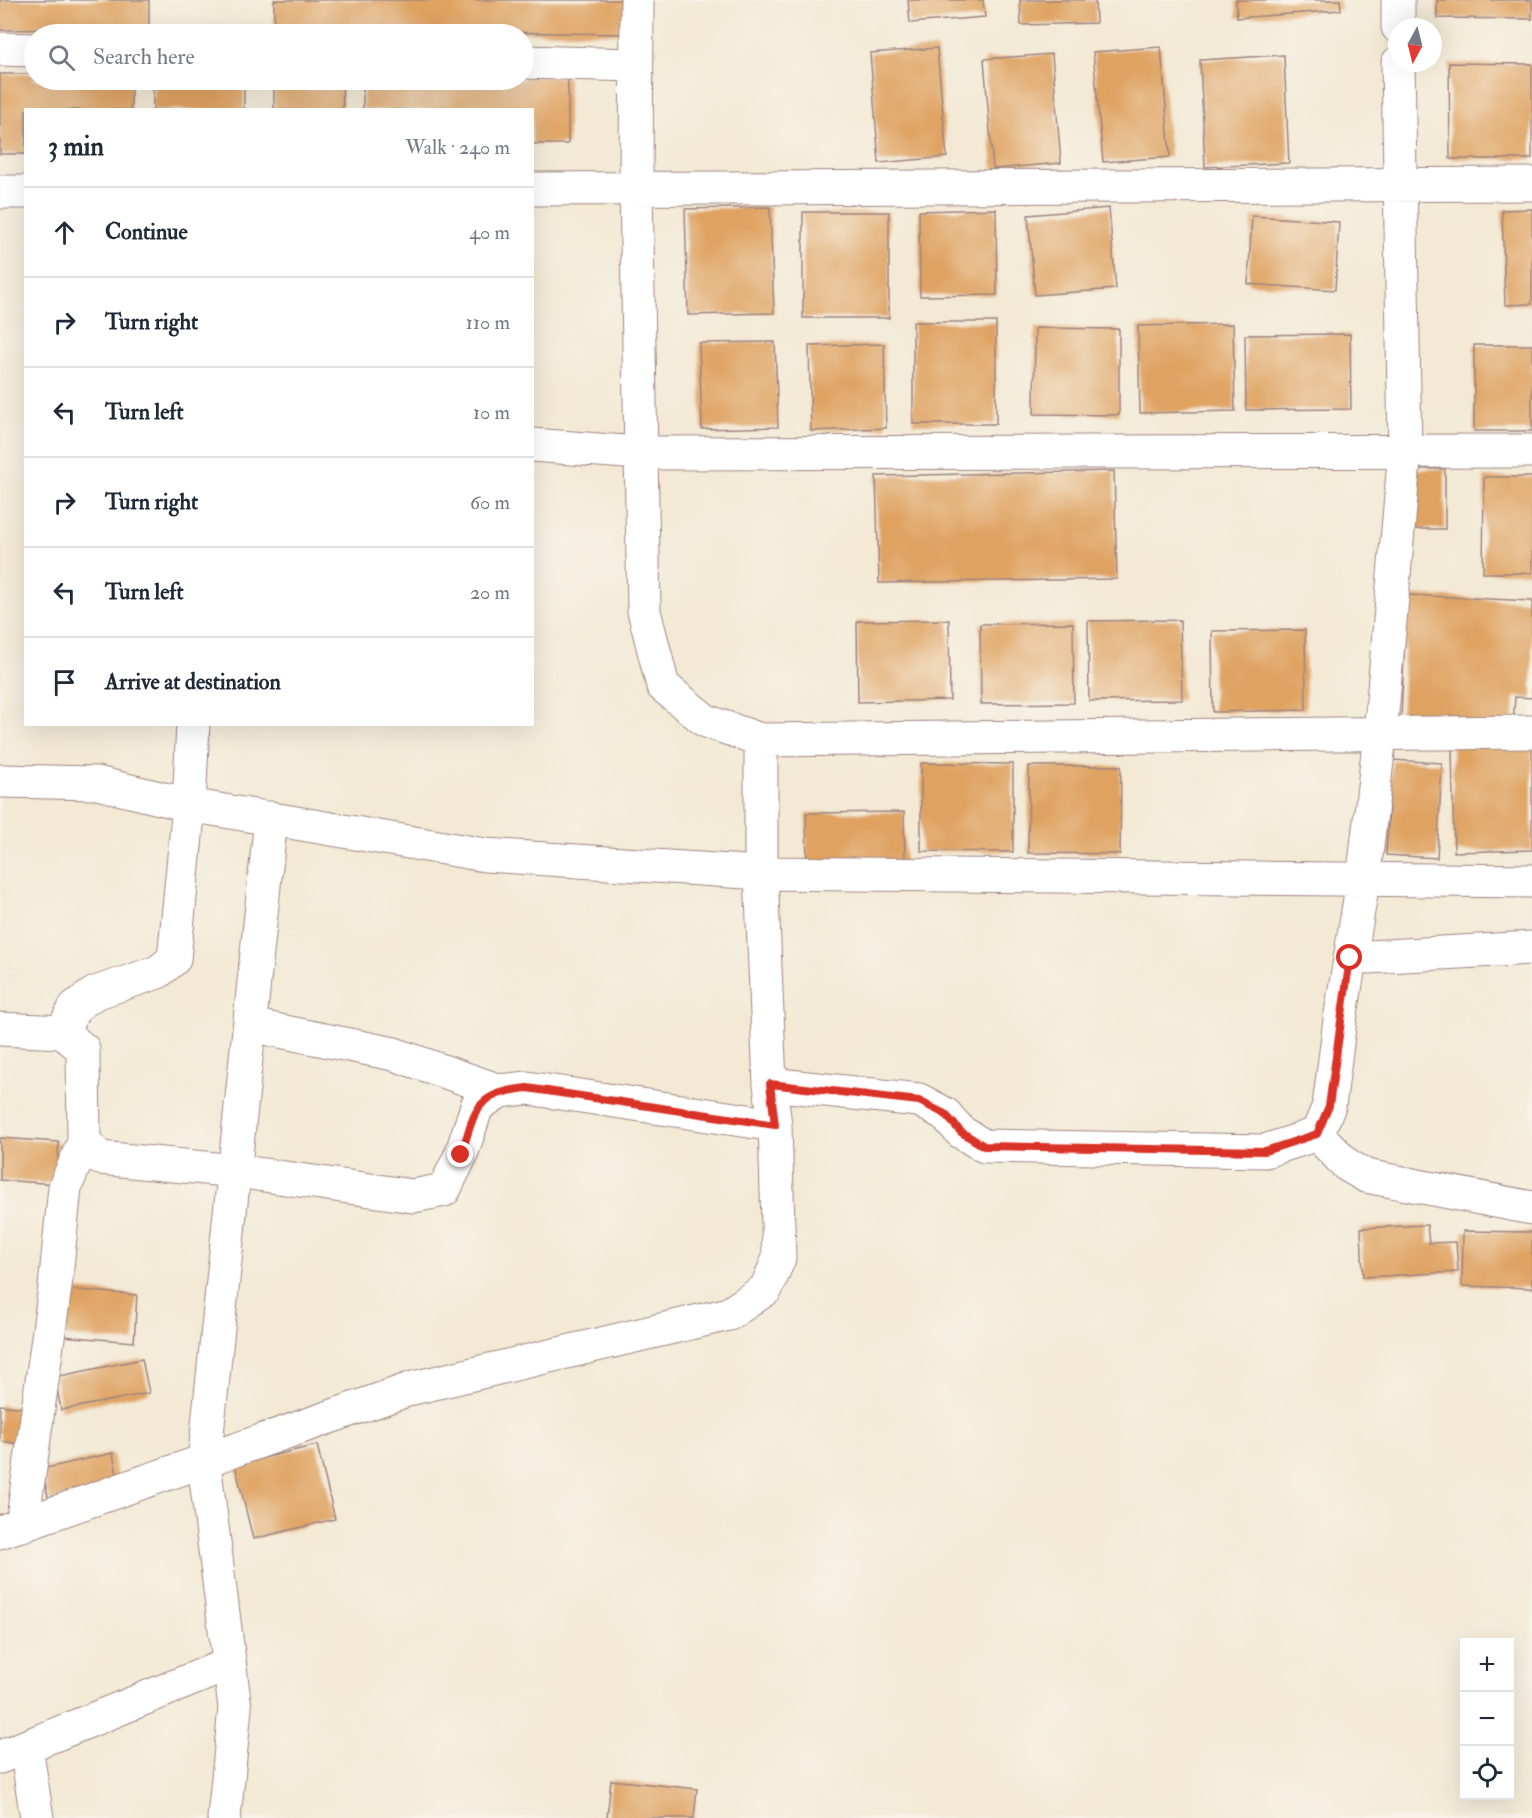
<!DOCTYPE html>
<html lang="en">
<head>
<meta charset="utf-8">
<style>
	body { margin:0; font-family:"IM FELL Double Pica",serif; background:#f2f2f3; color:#1f2937 }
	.controls { position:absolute; right:18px; bottom:18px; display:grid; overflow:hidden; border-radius:0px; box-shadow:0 6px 24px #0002 }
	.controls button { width:54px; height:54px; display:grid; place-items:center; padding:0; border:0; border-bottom:2px solid #e0e1e3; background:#fff; color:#1f2937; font:30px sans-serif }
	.compass { position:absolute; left:1388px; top:18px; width:54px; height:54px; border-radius:50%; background:#fff; box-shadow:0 6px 24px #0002; rotate:187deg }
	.stop { position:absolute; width:18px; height:18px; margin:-14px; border:4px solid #d93025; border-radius:50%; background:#fff }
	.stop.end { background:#d93025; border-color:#fff; box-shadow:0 2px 6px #0008 }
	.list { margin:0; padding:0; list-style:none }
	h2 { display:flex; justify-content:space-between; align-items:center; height:78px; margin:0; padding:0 24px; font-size:26px }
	h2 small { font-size:20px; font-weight:400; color:#747a83 }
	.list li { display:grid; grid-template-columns:39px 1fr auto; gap:18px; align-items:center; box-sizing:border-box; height:90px; padding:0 24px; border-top:2px solid #e0e1e3 }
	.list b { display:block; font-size:22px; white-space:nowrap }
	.list em { font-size:20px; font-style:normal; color:#747a83 }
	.icon { flex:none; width:33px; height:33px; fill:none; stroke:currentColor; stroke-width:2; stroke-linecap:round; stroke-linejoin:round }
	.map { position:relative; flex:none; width:1532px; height:1818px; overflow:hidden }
	.search { position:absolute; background:#fff; box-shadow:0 6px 24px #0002; left:24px; top:24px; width:510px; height:66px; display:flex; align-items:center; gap:15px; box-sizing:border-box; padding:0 21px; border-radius:33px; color:#747a83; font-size:22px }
	.panel { position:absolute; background:#fff; box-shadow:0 6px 24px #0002; left:24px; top:108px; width:510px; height:618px; border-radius:0px }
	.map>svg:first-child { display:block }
	.building { fill:#dfa261 }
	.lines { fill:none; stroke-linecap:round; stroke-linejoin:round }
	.minor-casing { stroke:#9e8480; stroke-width:35 }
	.minor { stroke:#fff; stroke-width:33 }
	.route { stroke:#d93025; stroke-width:8 }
</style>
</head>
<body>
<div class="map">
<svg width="1532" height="1818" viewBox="0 0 1532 1818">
	<rect width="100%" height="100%" fill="#f7f3e8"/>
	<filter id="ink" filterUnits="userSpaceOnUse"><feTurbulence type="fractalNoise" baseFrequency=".0167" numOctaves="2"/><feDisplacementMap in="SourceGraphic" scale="12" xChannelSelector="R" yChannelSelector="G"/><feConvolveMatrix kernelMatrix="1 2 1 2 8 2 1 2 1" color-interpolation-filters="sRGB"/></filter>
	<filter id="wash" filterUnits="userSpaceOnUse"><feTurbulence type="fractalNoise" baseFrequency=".008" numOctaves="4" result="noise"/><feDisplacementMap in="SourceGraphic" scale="24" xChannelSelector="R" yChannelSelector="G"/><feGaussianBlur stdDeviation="1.35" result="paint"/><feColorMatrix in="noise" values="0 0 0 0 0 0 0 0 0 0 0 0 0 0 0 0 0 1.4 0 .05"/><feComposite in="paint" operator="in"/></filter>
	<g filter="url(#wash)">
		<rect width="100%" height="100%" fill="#f3e9d4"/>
		<g id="blocks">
			<path class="building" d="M0,0H149V28L0,30Z
				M274,0H627V34L274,29Z
				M908,0H983L985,17L910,23Z
				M1020,0H1095L1096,23L1021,25Z
				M1236,0H1340L1341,10L1237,18Z
				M1437,0H1532V19L1437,18Z
				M1161,47L1170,157L1103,162L1093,52Z
				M937,48L947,157L879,163L870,53Z
				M1052,54L1061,163L993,169L984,59Z
				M1284,55L1289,163L1205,167L1200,60Z
				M1449,63L1532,64V159H1450Z
				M0,74H34V80H131V110H26V154H0Z
				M524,77H568V144H532V110H363V80H524Z
				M153,80H244V110H153Z
				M274,80H342L343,110H274Z
				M770,207L774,313L688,315L685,209Z
				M1109,208L1116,289L1035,295L1028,215Z
				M996,209L997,295L920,296L919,211Z
				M1532,209V304L1505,305L1502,210Z
				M803,212H889V318H803Z
				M1252,216L1339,222L1335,290L1248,284Z
				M913,322H996V424H913Z
				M1233,324L1235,411L1140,413L1138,326Z
				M1035,328L1119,329V415L1034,414Z
				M1350,334L1351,409L1246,410L1245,335Z
				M775,342L778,427L702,429L699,343Z
				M884,344L886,428L811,431L809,346Z
				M1474,345H1532V431H1474Z
				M1413,469H1445V529H1413Z
				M1114,471L1117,579L879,583L876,476Z
				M1484,477H1532V573H1483Z
				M1407,595L1532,601V698L1515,697L1513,725L1401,719Z
				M949,620L950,700L858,702L857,621Z
				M1180,620L1182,700L1089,701L1088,621Z
				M1073,623L1074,703L981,704L980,624Z
				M1305,630L1306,710L1213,712L1212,631Z
				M1532,744V850L1454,852L1452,745Z
				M1392,760L1442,763L1437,858L1386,855Z
				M921,763L1013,764V852L921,851Z
				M1029,766H1121L1120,854L1028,853Z
				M904,812L905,862L807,863L806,813Z
				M0,1138L59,1142L56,1184L0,1180Z
				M1427,1225L1429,1243L1456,1242L1458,1272L1363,1277L1361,1228Z
				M1463,1231L1532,1232V1288L1462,1286Z
				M67,1289L137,1295L134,1342L62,1336Z
				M142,1359L149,1393L61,1410L55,1377Z
				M0,1405L31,1409L26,1445L0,1441Z
				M317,1445L335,1519L253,1539L235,1465Z
				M113,1453L119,1486L49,1501L42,1469Z
				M611,1780L697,1789L694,1818H607Z"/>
		</g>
	</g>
	<g filter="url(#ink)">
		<use href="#blocks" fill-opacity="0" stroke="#9e8480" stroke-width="1.5"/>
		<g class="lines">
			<g class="minor-casing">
				<path id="minor" d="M637,0L636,188L644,611L663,686L706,721L761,740L1532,732
					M1398,0V27
					M0,49L34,50
					M524,62L636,65
					M532,189L1532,184
					M0,192H26
					M532,445L639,453L1532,451
					M0,781L97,783L189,805L485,855L761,873L1532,881
					M1350,958L1532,948
					M250,1025L394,1054L500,1091
					M0,1029L62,1032L83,1049L84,1142L100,1158L236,1171L413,1196L444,1190L461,1155L477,1106L500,1091L527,1088L775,1125
					M62,1032L75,1007L95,993L158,972L174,959L189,805L193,724
					M770,1084L919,1100L945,1114L961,1132L984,1146L1265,1151L1317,1134L1329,1106L1340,1020L1363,881L1380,735L1405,450L1398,63
					M1317,1134L1347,1165L1366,1176L1532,1208
					M22,1525L55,1287L65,1187L84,1142
					M0,1532L413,1388L729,1314L766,1289L779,1258L775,1125L770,1084L761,873V740
					M26,1747L37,1818
					M0,1757L227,1665
					M224,1818L235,1708L204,1463L271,818"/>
			</g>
			<use href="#minor" class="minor"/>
		</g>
	</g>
	<g class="lines" filter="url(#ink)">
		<path class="route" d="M461,1155C476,1109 474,1094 527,1088L775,1125L770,1084L919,1101L945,1114L961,1132L984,1146L1265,1151L1317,1134L1329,1106L1350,958"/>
	</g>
</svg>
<div class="controls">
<button>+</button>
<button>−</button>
<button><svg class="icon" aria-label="locate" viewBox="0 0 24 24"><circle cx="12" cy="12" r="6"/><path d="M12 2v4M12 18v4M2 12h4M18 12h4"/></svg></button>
</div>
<svg class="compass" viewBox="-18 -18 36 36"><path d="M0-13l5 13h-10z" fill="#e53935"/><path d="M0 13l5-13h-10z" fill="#747a83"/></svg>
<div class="stop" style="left:1350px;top:958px"></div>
<div class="stop end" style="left:461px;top:1155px"></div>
<div class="search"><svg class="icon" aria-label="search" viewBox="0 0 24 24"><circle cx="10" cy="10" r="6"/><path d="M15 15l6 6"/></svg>Search here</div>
<section class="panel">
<h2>3 min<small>Walk · 240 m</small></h2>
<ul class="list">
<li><svg class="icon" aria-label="ahead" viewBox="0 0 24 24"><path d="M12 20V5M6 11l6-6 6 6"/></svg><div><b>Continue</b></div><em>40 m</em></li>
<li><svg class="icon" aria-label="right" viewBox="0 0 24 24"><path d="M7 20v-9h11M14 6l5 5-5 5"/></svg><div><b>Turn right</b></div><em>110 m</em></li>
<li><svg class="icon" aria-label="left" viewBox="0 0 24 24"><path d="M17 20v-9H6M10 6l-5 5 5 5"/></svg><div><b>Turn left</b></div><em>10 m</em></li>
<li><svg class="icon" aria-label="right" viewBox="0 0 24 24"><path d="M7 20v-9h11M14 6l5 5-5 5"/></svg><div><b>Turn right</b></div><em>60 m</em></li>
<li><svg class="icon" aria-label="left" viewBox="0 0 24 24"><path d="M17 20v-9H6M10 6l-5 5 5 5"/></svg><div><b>Turn left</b></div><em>20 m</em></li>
<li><svg class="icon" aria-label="arrive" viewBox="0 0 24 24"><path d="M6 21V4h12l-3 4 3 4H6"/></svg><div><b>Arrive at destination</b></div></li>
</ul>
</section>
</div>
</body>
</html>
